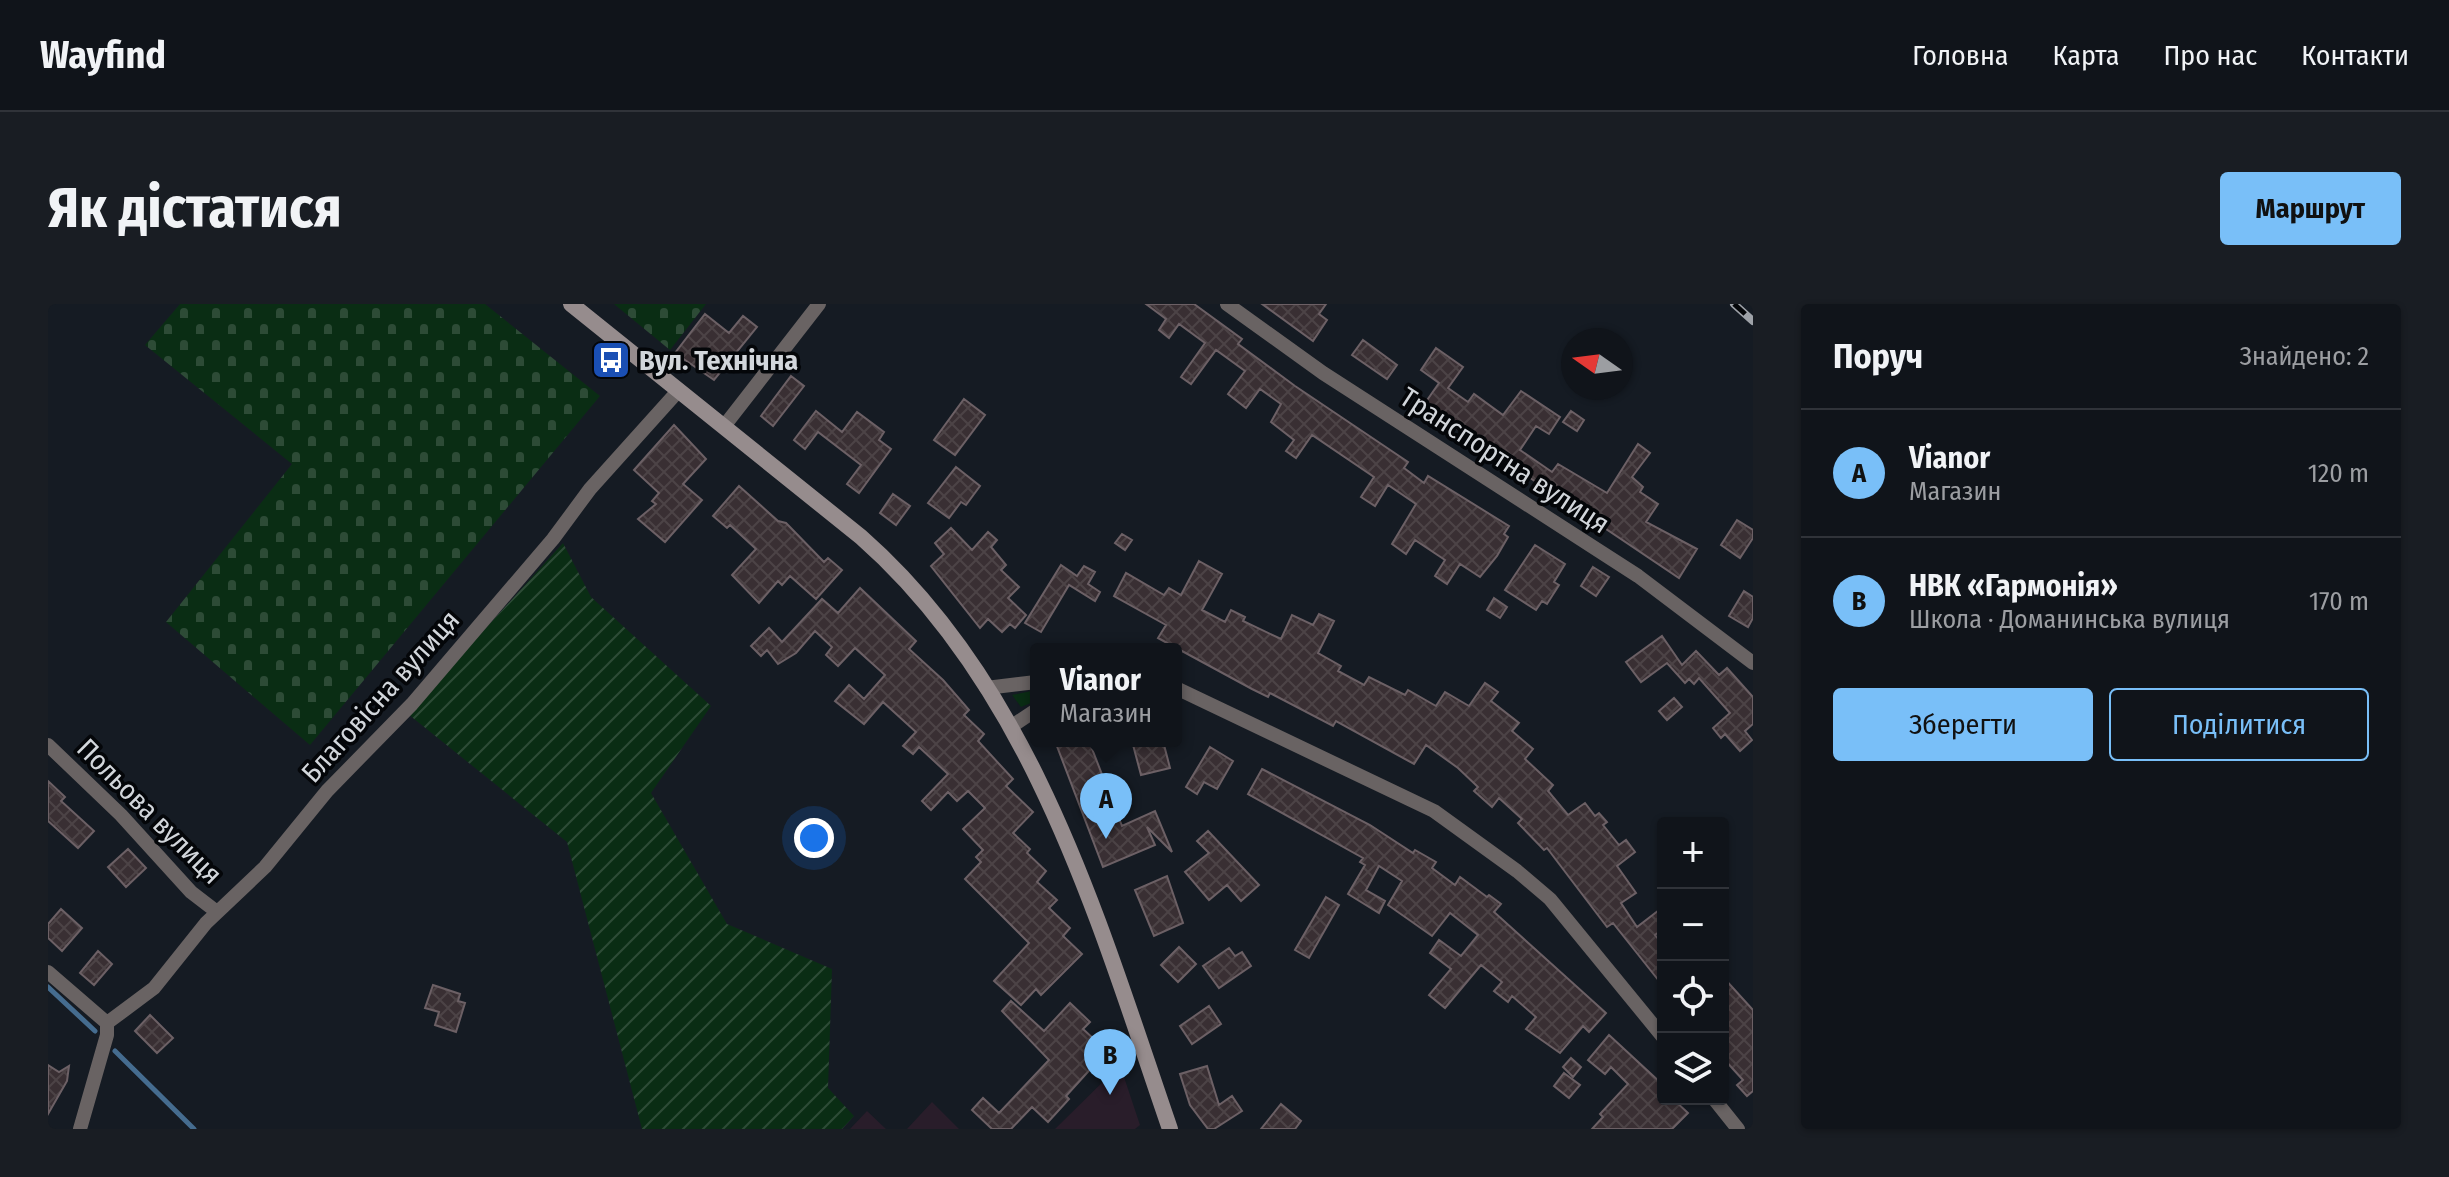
<!DOCTYPE html>
<html lang="uk">
<head>
<meta charset="utf-8">
<style>
	body { margin:0; font-family:"Fira Sans Condensed",sans-serif; background:#191d23; color:#f1f3f6 }
	.controls { position:absolute; right:24px; bottom:24px; display:grid; overflow:hidden; border-radius:8px; box-shadow:0 2px 6px #0004 }
	.controls button { width:72px; height:72px; display:grid; place-items:center; padding:0; border:0; border-bottom:2px solid #303339; background:#10141a; color:#f1f3f6; font:40px sans-serif }
	.compass { position:absolute; left:1513px; top:24px; width:72px; height:72px; border-radius:50%; background:#10141a; box-shadow:0 2px 6px #0004; rotate:284deg }
	.you { position:absolute; left:766px; top:534px; width:28px; height:28px; margin:-20px; border:6px solid #fff; border-radius:50%; background:#1a73e8; box-shadow:0 0 0 12px #1a73e833 }
	.badge { display:grid; place-items:center; width:52px; height:52px; border-radius:50%; background:#79bff8; color:#111; font-size:26px; font-weight:700 }
	.pin { position:absolute; translate:-50% -66px; filter:drop-shadow(0 2px 4px #0008) }
	.pin::after { content:''; position:absolute; top:42px; width:28px; height:24px; background:inherit; clip-path:polygon(0 0,100% 0,50% 100%) }
	.popup { position:absolute; left:982px; top:339px; width:152px; height:104px; box-sizing:border-box; display:grid; place-content:center; border-radius:8px; background:#10141a; filter:drop-shadow(0 2px 6px #0005); font-size:26px; white-space:nowrap; color:#9c9ea2 }
	.popup b { font-size:30px; color:#f1f3f6 }
	.popup::after { content:''; position:absolute; left:50%; top:100%; margin-left:-16px; border:16px solid transparent; border-top-color:#10141a }
	.list { margin:0; padding:0; list-style:none }
	h2 { display:flex; justify-content:space-between; align-items:center; height:104px; margin:0; padding:0 32px; font-size:34px }
	h2 small { font-size:26px; font-weight:400; color:#9c9ea2 }
	.list li { display:grid; grid-template-columns:52px 1fr auto; gap:24px; align-items:center; box-sizing:border-box; height:128px; padding:0 32px; border-top:2px solid #303339 }
	.list b { display:block; font-size:30px; white-space:nowrap }
	.list p { margin:0; font-size:26px; white-space:nowrap; color:#9c9ea2 }
	.list em { font-size:26px; font-style:normal; color:#9c9ea2 }
	.actions { display:flex; gap:16px; padding:24px 32px }
	.actions a { flex:1; padding:18px 0; border:2px solid #79bff8; border-radius:8px; text-align:center; font-size:28px; color:#79bff8 }
	.actions .main { background:#79bff8; color:#111 }
	.icon { flex:none; width:44px; height:44px; fill:none; stroke:currentColor; stroke-width:2; stroke-linecap:round; stroke-linejoin:round }
	.map { position:relative; flex:none; width:1705px; height:825px; overflow:hidden; border-radius:8px }
	header { display:flex; align-items:center; gap:48px; box-sizing:border-box; height:112px; padding:0 40px; background:#10141a; border-bottom:2px solid #303339 }
	header strong { font-size:38px }
	nav { display:flex; gap:44px; margin-inline-start:auto; font-size:28px }
	.intro { display:flex; align-items:center; justify-content:space-between; box-sizing:border-box; height:192px; padding:0 48px }
	h1 { margin:0; font-size:56px }
	.button { padding:20px 36px; border-radius:8px; background:#79bff8; color:#111; font-size:28px; font-weight:700 }
	main { display:flex; gap:48px; padding:0 48px }
	aside { flex:1; background:#10141a; border-radius:8px; box-shadow:0 2px 6px #0004 }
	.map>svg:first-child { display:block }
	.education { fill:#291d2a }
	.grass { fill:#0a2d14 }
	.cemetery { fill:url(#cemetery-stones) }
	.garden { fill:url(#garden-furrows) }
	.lines { fill:none; stroke-linecap:round; stroke-linejoin:round }
	.stream { stroke:#456c8f; stroke-width:5 }
	.building { fill:url(#building-cross-hatch); stroke:#6c6065; stroke-width:2 }
	.street { stroke:#696363; stroke-width:14 }
	.secondary { stroke:#968c8d; stroke-width:16 }
	.rail-casing { stroke:#9ea2a8; stroke-width:8 }
	.rail { stroke:#040609; stroke-width:5; stroke-dasharray:15; stroke-linecap:butt }
	.labels { text-anchor:middle; stroke-width:7; stroke-linejoin:round; paint-order:stroke }
	.poi-label { font-size:28px; font-weight:bold; fill:#d2d6db; stroke:#040609; text-anchor:start }
	.street-label { font-size:28px; fill:#d2d6db; stroke:#040609 }
</style>
</head>
<body>
<header>
<strong>Wayfind</strong>
<nav><a>Головна</a><a>Карта</a><a>Про нас</a><a>Контакти</a></nav>
</header>
<div class="intro"><h1>Як дістатися</h1><a class="button">Маршрут</a></div>
<main>
<div class="map">
<svg width="1705" height="825" viewBox="0 0 1705 825">
	<defs>
		<pattern id="cemetery-stones" width="16" height="16" patternUnits="userSpaceOnUse" patternTransform="scale(2)"><rect width="16" height="16" fill="#0a2d14"/><path d="M2 7V4a2 2 0 0 1 4 0v3zM10 15v-3a2 2 0 0 1 4 0v3z" fill="#2d4b36"/></pattern>
		<pattern id="garden-furrows" width="10" height="10" patternUnits="userSpaceOnUse" patternTransform="scale(2)"><rect width="10" height="10" fill="#0a2d14"/><path d="M-1 1l2-2M0 10L10 0M9 11l2-2" fill="none" stroke="#2d4b36"/></pattern>
		<pattern id="building-cross-hatch" width="8" height="8" patternUnits="userSpaceOnUse" patternTransform="scale(2)"><rect width="8" height="8" fill="#392f33"/><path d="M0 0l8 8M0 8l8-8" fill="none" stroke="#4c4346"/></pattern>
	</defs>
	<rect width="100%" height="100%" fill="#151b23"/>
	<path class="education" d="M1072,761L1092,821L1087,825H1007Z
		M884,798L911,825H859Z
		M819,807L838,825H802Z"/>
	<path class="grass" d="M988,386V397L973,403L964,391Z"/>
	<path class="cemetery" d="M132,0H437L552,92L262,441L118,318L244,160L97,41Z
		M566,0H658L622,46Z"/>
	<path class="garden" d="M515,239L543,293L663,402L603,489L679,620L784,665L780,784L806,812L794,825H594L519,538L360,410Z"/>
	<g class="lines">
		<path class="stream" d="M0,683L47,727
			M67,747L146,825"/>
	</g>
	<path class="building" d="M1098,0H1146L1194,35L1190,40L1247,82L1360,158L1356,164L1376,179L1380,172L1461,222L1456,230L1460,233L1449,252L1432,273L1412,260L1399,280L1387,272L1397,256L1367,236L1358,250L1344,240L1368,200L1340,181L1327,202L1313,193L1326,173L1264,131L1248,154L1238,147L1246,136L1223,118L1233,100L1212,85L1198,104L1180,90L1197,67L1168,46L1143,80L1133,73L1157,39L1131,20L1121,34L1111,26L1118,15Z
		M1214,0H1278L1271,10L1279,16L1265,37Z
		M657,10L681,29L695,12L709,23L666,76L627,49Z
		M1315,36L1349,61L1339,75L1304,51Z
		M1388,44L1415,63L1400,84L1420,98L1426,90L1455,111L1473,87L1512,113L1501,130L1488,122L1472,146L1504,168L1510,160L1559,189L1590,140L1602,149L1584,173L1595,183L1592,188L1610,200L1598,218L1649,245L1631,274L1375,102L1391,79L1373,66Z
		M743,72L756,82L725,122L713,112Z
		M916,95L937,111L907,151L886,136Z
		M768,107L794,128L809,108L836,128L831,136L843,145L811,189L799,180L813,161L770,128L757,145L746,136Z
		M1523,107L1536,116L1529,127L1515,118Z
		M626,121L658,155L635,180L654,196L617,238L590,215L608,200L604,197L611,189L586,166Z
		M908,163L932,182L918,201L913,198L901,214L880,199Z
		M691,182L730,217L738,219L776,258L780,254L794,266L768,295L742,272L734,281L730,277L711,299L684,271L708,245L682,221L679,224L665,212Z
		M845,190L862,202L848,221L832,209Z
		M1689,216L1705,226V234L1692,254L1673,241Z
		M903,224L924,246L940,228L949,236L943,243L958,261L953,266L971,283L960,294L978,311L967,324L962,320L954,328L940,315L932,324L883,262L896,250L887,239Z
		M1074,230L1084,236L1077,246L1067,239Z
		M1487,241L1517,260L1506,278L1511,281L1499,300L1494,297L1488,306L1457,286Z
		M1151,257L1174,270L1154,306L1177,318L1183,306L1197,313L1195,317L1233,335L1244,311L1265,321L1271,310L1286,317L1270,349L1293,362L1290,367L1316,381L1321,373L1357,391L1360,386L1388,402L1397,388L1421,402L1437,379L1450,388L1443,397L1471,419L1464,427L1485,445L1477,455L1505,481L1500,487L1520,511L1537,499L1547,512L1551,509L1559,518L1555,521L1571,541L1578,536L1587,548L1569,562L1588,589L1573,599L1589,623L1615,603V625L1607,631L1615,641V682L1565,619L1559,623L1499,544L1496,546L1470,519L1474,515L1451,494L1444,503L1426,487L1430,483L1410,464L1378,441L1366,460L1288,417L1285,422L1222,389L1220,393L1204,385L1110,334L1118,321L1066,292L1078,269L1116,291L1121,284L1133,291Z
		M1013,261L1029,272L1036,262L1047,268L1040,280L1052,288L1047,297L1021,281L993,328L977,319Z
		M1545,263L1561,273L1548,292L1533,282Z
		M812,284L868,337L861,345L895,376L921,406L916,411L936,430L930,437L965,475L958,482L985,508L965,529L982,545L979,549L998,567L989,578L1009,596L1001,604L1022,624L1015,632L1034,650L993,691L988,685L973,701L946,677L981,639L917,575L933,558L928,553L935,546L915,525L937,504L920,487L909,497L900,488L883,506L874,497L900,470L871,443L865,450L855,442L868,428L835,398L816,420L787,397L801,381L816,395L837,371L807,344L790,362L778,351L784,343L767,327L748,349L730,360L719,346L713,352L703,342L721,324L734,338L774,295L790,309Z
		M1696,287L1705,293V314L1700,323L1681,312Z
		M1446,294L1459,303L1452,314L1439,306Z
		M1614,332L1634,361L1648,347L1671,371L1679,364L1705,393V420L1697,427L1704,436L1692,447L1677,430L1673,434L1665,424L1682,409L1651,374L1646,380L1641,375L1637,379L1619,359L1593,378L1578,358Z
		M1626,394L1634,403L1619,416L1611,407Z
		M1007,437H1041L1074,522L1107,507L1124,548L1099,523L1107,541L1055,563Z
		M1084,437H1115L1122,464L1093,471Z
		M1162,443L1185,457L1169,485L1156,478L1149,490L1138,483Z
		M1214,465L1322,521L1365,549L1367,546L1388,558L1384,564L1407,581L1412,573L1439,593L1441,591L1453,600L1446,608L1558,709L1541,728L1535,722L1512,749L1478,725L1488,713L1464,692L1460,698L1446,687L1454,678L1433,661L1397,704L1381,691L1403,665L1382,649L1391,636L1413,652L1430,631L1402,609L1384,632L1340,601L1354,577L1331,562L1318,586L1337,597L1331,609L1300,590L1317,561L1312,558L1315,554L1200,490Z
		M0,477L17,493L13,497L46,527L30,544L0,517Z
		M1160,527L1211,581L1193,597L1179,581L1161,596L1137,568L1161,549L1149,537Z
		M80,545L98,564L78,583L60,563Z
		M1119,572L1135,619L1106,632L1087,586Z
		M1278,593L1291,601L1261,654L1247,646Z
		M13,605L34,624L14,647L0,634V620Z
		M1131,643L1148,660L1130,678L1113,661Z
		M1181,644L1187,652L1194,648L1203,662L1171,684L1155,662Z
		M50,647L64,660L46,681L32,669Z
		M1675,673L1705,706V787L1699,792L1689,781L1695,776L1675,754Z
		M385,681L412,690L410,697L417,699L408,728L387,721L391,708L377,704Z
		M963,697L996,727L1022,699L1042,718L1035,725L1062,750L1050,763L1047,760L1018,792L1021,795L1000,818L984,803L963,825H944L924,806L935,794L951,809L1001,756L954,707Z
		M1161,702L1173,720L1144,740L1132,722Z
		M102,711L125,734L109,749L87,727Z
		M1561,731L1615,781V795H1625L1640,809L1624,825H1544L1555,813L1552,810L1580,780L1563,763L1557,770L1540,756Z
		M1523,754L1533,763L1525,773L1515,763Z
		M0,761L11,768L21,762L19,777L0,810Z
		M1159,762L1171,801L1184,792L1194,807L1166,825H1160L1142,801L1132,770Z
		M1516,769L1532,781L1521,794L1506,782Z
		M1233,800L1253,817L1247,825H1213Z"/>
	<g class="lines">
		<path class="street" d="M1179,0L1275,69L1590,272L1705,359
			M677,121L771,0
			M938,384L988,378
			M1128,384L1386,507L1469,567L1502,595L1615,733
			M964,422L988,406
			M0,441L73,511L143,588L169,608
			M0,668L59,719
			M59,719L106,684L158,619L217,563L279,487L364,400L505,235L542,185L631,86
			M1666,795L1690,825
			M32,825L59,731V719"/>
		<path class="secondary" d="M523,0L813,233C985,384 1050,616 1122,825"/>
		<g class="rail-casing">
			<path id="rail" d="M1686,0L1705,17"/>
		</g>
		<use href="#rail" class="rail"/>
	</g>
	<defs>
		<g id="bus-square" transform="scale(2)"><rect x="-9" y="-9" width="18" height="18" rx="4" fill="#1a4fb4" stroke="#040609"/><path d="M-5-6H5V4H4V6H2V4H-2V6H-4V4H-5ZM-3.5-4V0h7V-4ZM-3.5 1.2v1.5H-2V1.2ZM2 1.2v1.5H3.5V1.2Z" fill="#fff"/></g>
	</defs>
	<g fill-rule="evenodd">
		<use href="#bus-square" x="563" y="56"/>
	</g>
	<g class="labels">
		<g class="poi-label">
			<text x="591" y="66">Вул. Технічна</text>
		</g>
		<g class="street-label">
			<text transform="translate(1457 156) rotate(33)" y="10">Транспортна вулиця</text>
			<text transform="translate(332 392) rotate(-48)" y="10">Благовісна вулиця</text>
			<text transform="translate(102 507) rotate(45)" y="10">Польова вулиця</text>
		</g>
	</g>
</svg>
<div class="controls">
<button>+</button>
<button>−</button>
<button><svg class="icon" aria-label="locate" viewBox="0 0 24 24"><circle cx="12" cy="12" r="6"/><path d="M12 2v4M12 18v4M2 12h4M18 12h4"/></svg></button>
<button><svg class="icon" aria-label="layers" viewBox="0 0 24 24"><path d="M12 4l9 5-9 5-9-5zM3 14l9 5 9-5"/></svg></button>
</div>
<svg class="compass" viewBox="-18 -18 36 36"><path d="M0-13l5 13h-10z" fill="#e53935"/><path d="M0 13l5-13h-10z" fill="#9c9ea2"/></svg>
<div class="you"></div>
<div class="pin badge" style="left:1058px;top:535px">A</div>
<div class="popup"><b>Vianor</b>Магазин</div>
<div class="pin badge" style="left:1062px;top:791px">B</div>
</div>
<aside>
<h2>Поруч<small>Знайдено: 2</small></h2>
<ul class="list">
<li><span class="badge">A</span><div><b>Vianor</b><p>Магазин</p></div><em>120 m</em></li>
<li><span class="badge">B</span><div><b>НВК «Гармонія»</b><p>Школа · Доманинська вулиця</p></div><em>170 m</em></li>
</ul>
<div class="actions"><a class="main">Зберегти</a><a>Поділитися</a></div>
</aside>
</main>
</body>
</html>
